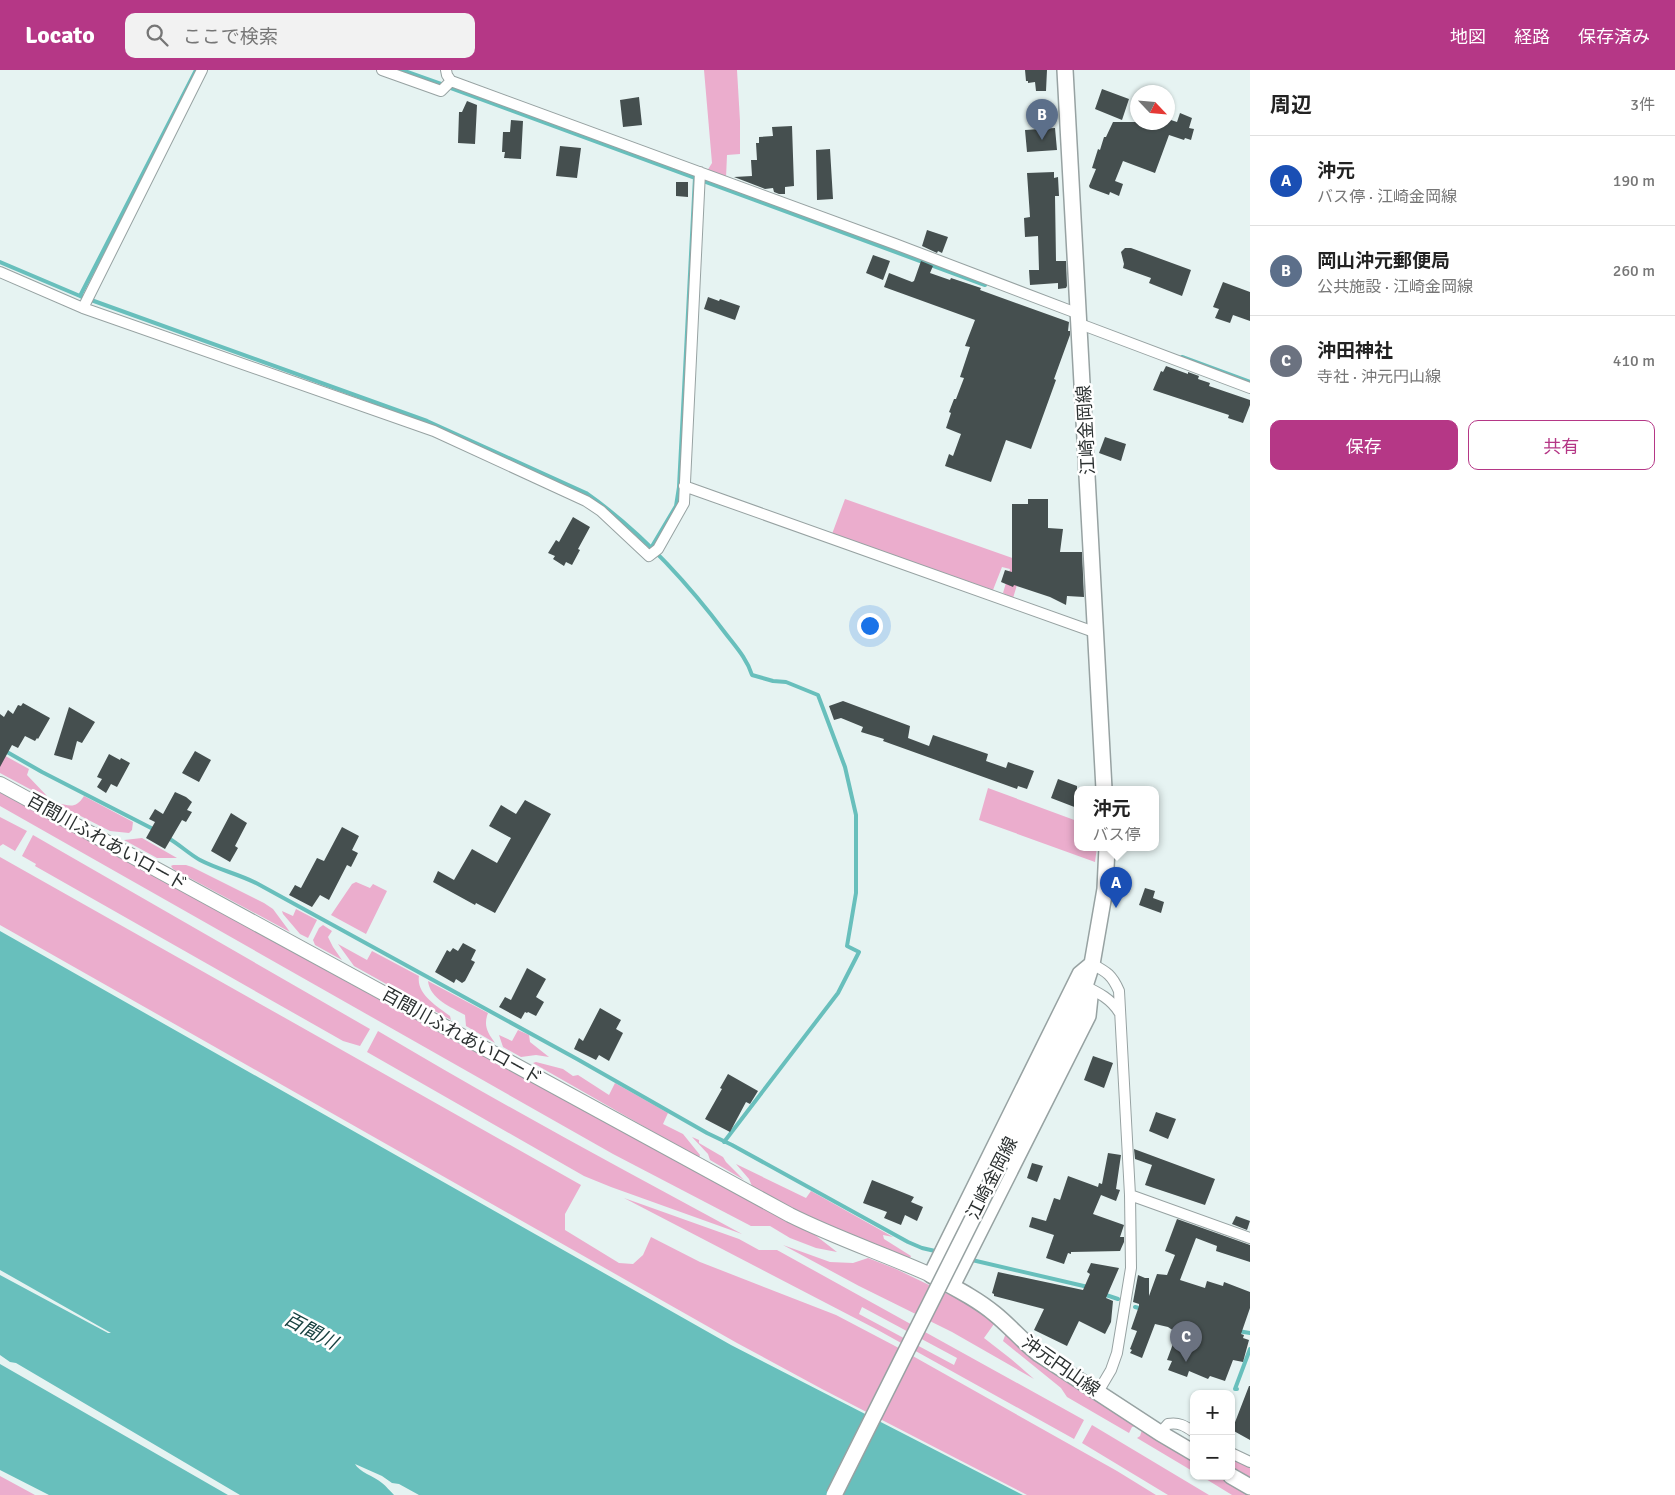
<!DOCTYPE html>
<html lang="ja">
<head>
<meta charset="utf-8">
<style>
	body { margin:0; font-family:Signika,"Noto Sans JP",sans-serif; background:#f2f2f2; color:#222 }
	.controls { position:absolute; right:15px; bottom:15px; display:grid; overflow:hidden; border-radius:10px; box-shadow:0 1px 4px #0004 }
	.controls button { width:45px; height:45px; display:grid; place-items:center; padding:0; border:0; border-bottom:1px solid #e0e0e0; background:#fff; color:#222; font:25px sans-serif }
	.compass { position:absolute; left:1130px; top:15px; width:45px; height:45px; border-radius:50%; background:#fff; box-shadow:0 1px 4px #0004; rotate:116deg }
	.you { position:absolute; left:869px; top:555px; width:18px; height:18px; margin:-12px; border:4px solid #fff; border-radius:50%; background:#1a73e8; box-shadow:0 0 0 8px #1a73e833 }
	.badge { display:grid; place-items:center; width:32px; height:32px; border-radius:50%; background:#b53786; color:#fff; font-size:16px; font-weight:700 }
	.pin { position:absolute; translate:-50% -41px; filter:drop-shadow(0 1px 2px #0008) }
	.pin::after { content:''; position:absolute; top:26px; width:18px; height:15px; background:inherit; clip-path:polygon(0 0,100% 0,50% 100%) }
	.popup { position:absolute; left:1074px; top:716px; width:85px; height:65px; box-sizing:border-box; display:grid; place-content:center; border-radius:10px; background:#fff; filter:drop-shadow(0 1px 4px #0005); font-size:16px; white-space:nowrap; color:#767676 }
	.popup b { font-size:19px; color:#222 }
	.popup::after { content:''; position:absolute; left:50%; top:100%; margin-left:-10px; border:10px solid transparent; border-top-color:#fff }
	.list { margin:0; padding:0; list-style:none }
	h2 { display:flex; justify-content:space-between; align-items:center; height:65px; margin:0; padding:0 20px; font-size:21px }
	h2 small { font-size:16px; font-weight:400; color:#767676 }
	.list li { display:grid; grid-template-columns:32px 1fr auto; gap:15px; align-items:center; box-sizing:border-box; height:90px; padding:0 20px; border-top:1px solid #e0e0e0 }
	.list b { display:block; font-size:19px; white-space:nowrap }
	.list p { margin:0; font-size:16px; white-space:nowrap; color:#767676 }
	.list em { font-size:16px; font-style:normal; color:#767676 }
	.actions { display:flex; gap:10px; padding:15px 20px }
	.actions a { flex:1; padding:11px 0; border:1px solid #b53786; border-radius:10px; text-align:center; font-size:18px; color:#b53786 }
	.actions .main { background:#b53786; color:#fff }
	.icon { flex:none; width:28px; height:28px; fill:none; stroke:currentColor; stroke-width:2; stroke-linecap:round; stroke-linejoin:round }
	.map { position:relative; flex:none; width:1250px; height:1425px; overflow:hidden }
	header { display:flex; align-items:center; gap:30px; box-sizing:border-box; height:70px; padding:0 25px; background:#b53786; color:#fff }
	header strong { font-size:24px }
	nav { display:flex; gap:28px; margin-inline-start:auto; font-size:18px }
	.search { width:350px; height:45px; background:#f2f2f2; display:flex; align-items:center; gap:12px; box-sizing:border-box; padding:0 18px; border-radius:10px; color:#767676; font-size:19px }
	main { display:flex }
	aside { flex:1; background:#fff }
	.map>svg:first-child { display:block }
	.green { fill:#ebadcd; fill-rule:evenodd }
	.water { fill:#68bfbc }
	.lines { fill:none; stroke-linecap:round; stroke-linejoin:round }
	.stream { stroke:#68bfbc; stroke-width:4 }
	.building { fill:#454f4f }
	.minor-casing { stroke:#97a2a2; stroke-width:12 }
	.tertiary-casing { stroke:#97a2a2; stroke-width:16 }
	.secondary-casing { stroke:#97a2a2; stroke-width:18 }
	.minor { stroke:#fff; stroke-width:10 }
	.tertiary { stroke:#fff; stroke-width:14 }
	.secondary { stroke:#fff; stroke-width:15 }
	.secondary-bridge-casing { stroke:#97a2a2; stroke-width:18; stroke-linecap:butt }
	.secondary-bridge { stroke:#fff; stroke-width:15 }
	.labels { text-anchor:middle; stroke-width:5; stroke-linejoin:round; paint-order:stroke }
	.street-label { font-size:18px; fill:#2b3030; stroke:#fff }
	.water-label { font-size:19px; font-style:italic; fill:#184140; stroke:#fff }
</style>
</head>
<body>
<header>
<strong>Locato</strong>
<div class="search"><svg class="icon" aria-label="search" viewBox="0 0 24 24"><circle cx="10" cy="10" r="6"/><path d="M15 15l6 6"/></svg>ここで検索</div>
<nav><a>地図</a><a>経路</a><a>保存済み</a></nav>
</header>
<main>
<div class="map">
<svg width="1250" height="1425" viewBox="0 0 1250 1425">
	<rect width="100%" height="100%" fill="#e6f3f2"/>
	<path class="green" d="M704,0H737L740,51V84L727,85L726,108L707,101L712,93Z
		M845,429L1024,492L1013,528L1003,523L1010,499L1002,497L993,520L832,464Z
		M0,683L29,699L27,705L47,726L39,724L0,703Z
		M988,718L1077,751V777H1097L1095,792L979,750Z
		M0,721L402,942L815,1165L837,1182L816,1178L790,1168L770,1156H751L613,1084L0,736Z
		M84,726L133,752L132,760L129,763L110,761L55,733C70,735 75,740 84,726Z
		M0,747L27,761L15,781L3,774L0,776Z
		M33,765L370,959L360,976L343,971L35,796L36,794L22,786Z
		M142,768L177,788H157L124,770Z
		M0,787L581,1115L565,1144V1160L619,1193L633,1194L643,1185L651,1167L700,1192L836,1245L895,1276L1117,1401L1156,1425H1027L822,1319L737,1273L0,855Z
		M173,795H186L192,797L264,833L273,839L290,862L173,799L171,796Z
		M356,812L370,818L373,814L387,821L366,864L331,845L352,814Z
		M296,839L317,850L308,868L300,864L283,844L282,841L293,846Z
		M323,855L332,861L328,867L333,877L342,890L315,875L313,870L319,858Z
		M338,874L367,890L372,881L419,906C416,924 437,936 450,946L451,950L354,896Z
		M428,911L488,943C483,956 488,963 495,973L466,956L465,945C451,937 430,929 428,911Z
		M518,960L529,965L530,972L549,987L536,985L521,987L503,977L499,965L512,971Z
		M378,961C497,1032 620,1098 742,1164L611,1117L584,1106L367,982Z
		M536,992L563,999L573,1006L578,1005L609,1025L615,1013L668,1043L663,1054L683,1064L700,1085L699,1088L533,993Z
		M692,1067L699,1070V1073L723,1087L726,1092L744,1110L710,1090L708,1084Z
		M736,1094L806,1128L811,1121L893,1167L883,1165L884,1169L911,1186L910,1188L815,1150L752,1116L749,1109Z
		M624,1128L739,1169L759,1180H777L1084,1350L1074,1369L876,1259ZM862,1237L957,1288L954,1295L859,1244Z
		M783,1175L830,1192L853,1193L868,1188L896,1199L958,1229L987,1246L994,1254L984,1268L1011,1289L1034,1309L952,1262L859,1216Z
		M1006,1263L1014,1273L1028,1284L1136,1356L1132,1357L1129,1363L1067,1327L1061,1318L1003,1271Z
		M1092,1355L1209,1425H1168L1082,1373Z
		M1142,1360L1194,1391V1402L1137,1368L1140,1366Z
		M1231,1389L1250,1397V1409L1231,1398Z
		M0,1406L35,1425H0Z
		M1201,1406H1219L1250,1425H1232Z"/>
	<path class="water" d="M0,861L731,1275L1023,1425H419L399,1414L392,1413L382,1406L355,1394C359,1402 374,1406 382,1413C386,1416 390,1421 394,1425H240L16,1293L10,1292L0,1285V1205L108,1263H111L0,1200Z
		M0,1294L228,1425H49L0,1400Z"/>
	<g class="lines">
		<path class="stream" d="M402,0L441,14
			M451,18L985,215
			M0,192L80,226L427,351L586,423C639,460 687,512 726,564C736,577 747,589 752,605L773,611L786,612L818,625L845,697L856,745V823L847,876L859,882L838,923L724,1072
			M80,226L196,0
			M1182,287L1250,312
			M651,478L676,436L679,417L695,107
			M0,678L42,702L155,760
			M168,768C179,774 189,784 200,790C219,800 239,804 258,814L577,989L707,1063L732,1075L908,1172L922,1178L935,1181
			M972,1190L1088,1217
			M1103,1224L1118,1229
			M1135,1237L1143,1239
			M1238,1261L1250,1263
			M1237,1319H1235L1250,1279"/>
	</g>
	<path class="building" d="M1025,0H1047L1046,21H1036L1035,12L1028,13V11H1026Z
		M1102,19L1129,29L1122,50L1095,39Z
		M639,27L642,55L623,57L620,30Z
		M467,31L477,35L475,74L458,73L459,42H462Z
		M1180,43L1192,48L1189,58L1194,59L1191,70L1185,68L1184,70L1169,65L1155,103L1123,91L1115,111L1123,114L1119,126L1110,122L1109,125L1090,118L1089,116L1096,99L1092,98L1098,79L1100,80L1104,67H1106L1113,52H1168V49L1177,52Z
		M511,50L523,51L521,89L504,88L505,82H502L503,62H510Z
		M792,56L794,116L785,117V124H779L774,122L773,118L765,119L734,107L752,106L751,90H757L756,73H759V67L773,66L772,57Z
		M1055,58L1057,80L1027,82L1025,60Z
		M560,76L581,78L577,108L556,106Z
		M830,79L833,129L817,130L816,80Z
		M1054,102V108L1058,107L1059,126H1055L1056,191H1066L1067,216L1066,218L1058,219V213L1030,215L1029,200H1039L1038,166L1025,167L1024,148L1030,147L1027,103Z
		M676,112H688V127L676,126Z
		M927,160L948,167L942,183L938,181L937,183L922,176Z
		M1125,178H1131L1191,200L1182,226L1149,213L1151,208L1123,198L1124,194L1121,182Z
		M873,185L890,191L883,210L866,203Z
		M921,191L933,196L930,203L950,210L951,208L981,218L980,220L1069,252L1068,261H1070V265L1054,309L1056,310L1031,379L1006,370L991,412L945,396L949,384L953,386L961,364L946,358L951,343L949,342L954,329H956L964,308L960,307L970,277L965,276L975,250L884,217L889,203L912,212L914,211Z
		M1223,212L1250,222V251L1233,245L1230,253L1215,248L1219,239L1213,237Z
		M708,227L719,231L720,229L740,236L735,250L704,239Z
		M1166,296L1188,304V302L1199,306L1198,309L1210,313L1209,316L1250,330V335L1243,353L1228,348L1229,345L1153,320L1161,301L1163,302Z
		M1105,367L1126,374L1121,391L1099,383Z
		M1028,429H1048V458L1063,459L1060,482H1082L1084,527L1067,526L1066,535L1050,527L1014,515L1013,517L1001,512L1005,500L1012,502V434H1028Z
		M573,447L590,457L578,479L580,480L572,495L566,492L564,496L553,489L555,486L548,483L556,470L559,472Z
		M843,631L910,656L908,668L929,676L933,665L988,684L986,691L1006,698L1008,692L1034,701L1027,719L1018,716L1017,719L883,671L884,669L861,662L863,657L841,648L834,650L829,636Z
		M23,633L50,648L38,669L37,668L35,671L25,666L18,678L12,675L0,697V644L4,647L8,640L13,644L18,635L21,636Z
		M69,637L95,652L82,673L77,671L72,690L54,685Z
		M195,681L211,690L199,712L182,703Z
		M109,684L120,690L121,688L130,693L117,717L111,714L106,723L97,717L102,709L97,707Z
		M1058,709L1077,716V738L1051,728Z
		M175,722L186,727L192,732L187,740L192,742L186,752L182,750L165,779L146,768L155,752L149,749L155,739L163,744Z
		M525,730L551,744L495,843L476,833L475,835L433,812L438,801L454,810L472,779L497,793L511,768L489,756L501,735L516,744Z
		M231,743L247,753L235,776L238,778L230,792L211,781Z
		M342,757L359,766L352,780L358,783L351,797L347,795L329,830L320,825L312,837L289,825L295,815L301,818L317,788L324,791Z
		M1145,818L1155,821L1153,828L1164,832L1161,843L1139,835Z
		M463,873L476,880L471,890L475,892L465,911L462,913L456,909L454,913L435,902L447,880L450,882L453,878L458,881Z
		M527,898L546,909L536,927L544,932L536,946L528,942L527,943L525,942L521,949L499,937L505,927L511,930Z
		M600,938L621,950L616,959L623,963L609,991L599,985L596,990L574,979L579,968L583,971Z
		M1093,986L1113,993L1104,1018L1084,1010Z
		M728,1004L758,1021L750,1034L746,1032L730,1062L705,1049L722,1019L720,1018Z
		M1156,1042L1176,1049L1168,1069L1149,1061Z
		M1134,1079L1215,1109L1205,1135L1145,1115L1152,1095L1135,1089Z
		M1108,1083L1121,1085L1116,1119L1120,1120L1116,1131L1101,1125L1093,1144L1124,1155L1120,1167H1124V1172L1120,1181L1071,1182V1184L1068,1183L1064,1194L1046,1188L1054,1165L1029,1157L1032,1147L1046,1151L1054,1128L1060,1130L1068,1106L1098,1117L1099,1113L1102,1114Z
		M1032,1093L1043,1096L1037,1112L1027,1108Z
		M872,1110L914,1127L911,1132L923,1137L917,1151L905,1145L901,1155L884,1148L887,1142L863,1133Z
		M1236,1146L1250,1151L1247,1160L1232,1154Z
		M1177,1149L1250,1175V1192L1216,1181L1217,1176L1196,1168L1180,1210L1205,1218L1207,1211L1223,1216L1224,1212L1250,1222V1238L1241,1264L1244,1265L1243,1268L1249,1270L1243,1292L1233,1290L1225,1311L1210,1306L1208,1309L1189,1301L1187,1307L1168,1300L1172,1291L1167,1290L1177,1263L1168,1257L1155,1254L1142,1288L1130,1283L1132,1280L1130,1279L1137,1261L1131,1259L1139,1236V1234L1133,1232L1138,1205L1145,1208H1149V1226L1157,1204L1167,1205L1175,1185L1165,1181Z
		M1091,1193L1119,1198L1106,1228L1113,1231L1111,1252L1105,1264L1079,1251L1067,1276L1034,1260L1044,1239L994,1226V1224L992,1223L998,1202L1083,1220L1090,1204L1087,1202Z
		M1249,1316H1250V1370L1232,1360Z"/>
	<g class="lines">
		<g class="minor-casing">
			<path id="minor" d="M382,0L441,21L451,11L895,174L1079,244
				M446,0L447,5L451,11
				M0,202L83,238L434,361L586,431L601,441L649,486L658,479L684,433L700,102
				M83,238L202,0
				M1080,254L1250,318
				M684,416L1097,563
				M1092,894C1107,902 1112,905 1119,921L1130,1125L1131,1198L1117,1283L1111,1300L1098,1322
				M1085,916C1099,923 1111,929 1119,942
				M1130,1125L1250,1168
				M1160,1363L1168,1354C1179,1352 1185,1356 1194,1362
				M1231,1383L1250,1392"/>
		</g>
		<g class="tertiary-casing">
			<path id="tertiary" d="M0,714L790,1145C836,1168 884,1184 931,1205"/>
		</g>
		<g class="secondary-casing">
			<path id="secondary" d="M1065,0L1104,719
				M1092,894L1080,904L931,1205C953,1217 976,1228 995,1244C1011,1257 1022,1271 1039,1284L1160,1363L1194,1383
				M1000,1094L1068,957L1085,916L1092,894L1105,819L1107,777
				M952,1216L1088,946L1090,927L1085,916
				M1231,1406L1250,1417"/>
		</g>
		<use href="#minor" class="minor"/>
		<use href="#tertiary" class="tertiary"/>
		<use href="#secondary" class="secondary"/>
		<g class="secondary-bridge-casing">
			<path id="secondary-bridge" d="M834,1425L1000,1094"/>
		</g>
		<use href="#secondary-bridge" class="secondary-bridge"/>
	</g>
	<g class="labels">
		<g class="street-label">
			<text transform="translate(1086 360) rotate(-93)" y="6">江崎金岡線</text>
			<text transform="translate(107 772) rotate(29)" y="6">百間川ふれあいロード</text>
			<text transform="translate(462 966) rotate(29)" y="6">百間川ふれあいロード</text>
			<text transform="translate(992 1108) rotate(-63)" y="6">江崎金岡線</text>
			<text transform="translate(1061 1296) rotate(35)" y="6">沖元円山線</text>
		</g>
		<g class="water-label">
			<text transform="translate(311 1260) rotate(28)" y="7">百間川</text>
		</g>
	</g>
</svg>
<div class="controls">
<button>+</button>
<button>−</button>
</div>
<svg class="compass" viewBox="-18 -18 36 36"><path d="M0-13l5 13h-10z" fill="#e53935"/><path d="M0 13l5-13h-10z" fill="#767676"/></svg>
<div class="you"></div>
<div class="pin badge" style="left:1116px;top:838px;background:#1a4fb4">A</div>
<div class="popup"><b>沖元</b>バス停</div>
<div class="pin badge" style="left:1042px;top:70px;background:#5c6f8a">B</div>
<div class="pin badge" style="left:1186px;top:1292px;background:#6b7280">C</div>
</div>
<aside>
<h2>周辺<small>3件</small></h2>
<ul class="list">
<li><span class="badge" style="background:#1a4fb4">A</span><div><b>沖元</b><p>バス停 · 江崎金岡線</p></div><em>190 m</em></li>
<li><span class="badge" style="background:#5c6f8a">B</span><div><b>岡山沖元郵便局</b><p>公共施設 · 江崎金岡線</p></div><em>260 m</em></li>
<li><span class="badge" style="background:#6b7280">C</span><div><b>沖田神社</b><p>寺社 · 沖元円山線</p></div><em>410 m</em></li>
</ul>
<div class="actions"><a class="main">保存</a><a>共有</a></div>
</aside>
</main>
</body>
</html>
